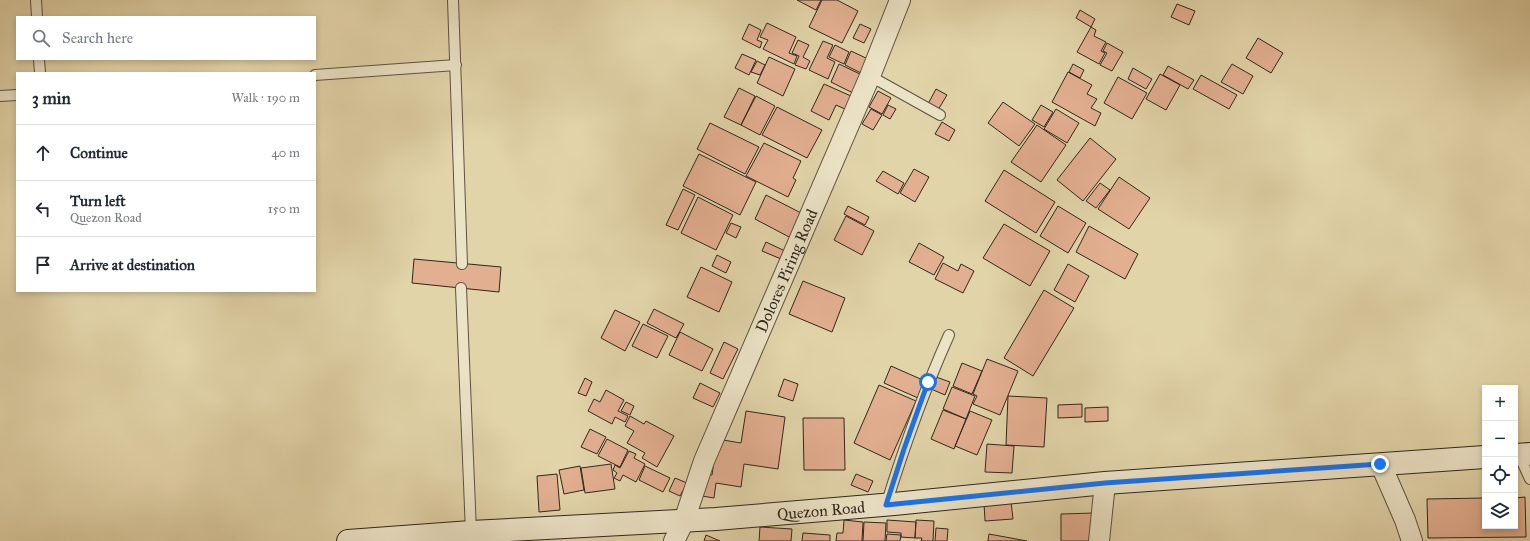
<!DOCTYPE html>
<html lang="en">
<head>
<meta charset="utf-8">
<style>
	body { margin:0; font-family:"IM FELL Great Primer",serif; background:#f6f6f7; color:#1f2937 }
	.controls { position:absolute; right:12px; bottom:12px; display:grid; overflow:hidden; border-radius:0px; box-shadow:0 2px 6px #0003 }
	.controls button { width:36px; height:36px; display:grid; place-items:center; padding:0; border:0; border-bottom:1px solid #e0e1e3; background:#fff; color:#1f2937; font:20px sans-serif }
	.stop { position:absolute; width:12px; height:12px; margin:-9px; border:3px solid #1a73e8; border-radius:50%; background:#fff }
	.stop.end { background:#1a73e8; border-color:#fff; box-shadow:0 1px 4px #0008 }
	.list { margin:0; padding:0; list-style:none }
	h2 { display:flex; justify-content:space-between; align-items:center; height:52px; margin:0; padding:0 16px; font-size:17px }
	h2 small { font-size:13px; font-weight:400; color:#747a83 }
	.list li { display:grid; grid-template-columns:26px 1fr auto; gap:12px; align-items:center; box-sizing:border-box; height:56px; padding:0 16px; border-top:1px solid #e0e1e3 }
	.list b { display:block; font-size:15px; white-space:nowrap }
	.list p { margin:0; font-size:13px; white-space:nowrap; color:#747a83 }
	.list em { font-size:13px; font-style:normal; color:#747a83 }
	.icon { flex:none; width:22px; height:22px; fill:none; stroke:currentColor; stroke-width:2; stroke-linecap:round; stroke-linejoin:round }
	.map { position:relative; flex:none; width:1530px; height:541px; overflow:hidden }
	.search { position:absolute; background:#fff; box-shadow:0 2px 6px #0003; left:16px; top:16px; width:300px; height:44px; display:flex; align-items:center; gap:10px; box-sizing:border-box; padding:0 14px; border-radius:0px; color:#747a83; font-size:15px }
	.panel { position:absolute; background:#fff; box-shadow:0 2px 6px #0003; left:16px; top:72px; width:300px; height:220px; border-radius:0px }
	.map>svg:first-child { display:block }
	.building { fill:#e3af91; stroke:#2f271d }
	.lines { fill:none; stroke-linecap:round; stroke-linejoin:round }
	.lane-casing { stroke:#5c5240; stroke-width:12 }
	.street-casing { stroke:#5c5240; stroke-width:22 }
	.secondary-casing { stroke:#2f271d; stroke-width:24 }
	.lane { stroke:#ece3c7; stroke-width:10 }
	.street { stroke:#ece3c7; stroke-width:20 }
	.secondary { stroke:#ece3c7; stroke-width:22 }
	.route { stroke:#1a73e8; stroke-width:5 }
	.labels { text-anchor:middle; stroke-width:3; stroke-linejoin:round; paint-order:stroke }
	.street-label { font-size:16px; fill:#2f271d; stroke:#ece3c7 }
</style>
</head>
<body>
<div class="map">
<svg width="1530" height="541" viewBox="0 0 1530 541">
	<rect width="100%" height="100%" fill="#e2d4a9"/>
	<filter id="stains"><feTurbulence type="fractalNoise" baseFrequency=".005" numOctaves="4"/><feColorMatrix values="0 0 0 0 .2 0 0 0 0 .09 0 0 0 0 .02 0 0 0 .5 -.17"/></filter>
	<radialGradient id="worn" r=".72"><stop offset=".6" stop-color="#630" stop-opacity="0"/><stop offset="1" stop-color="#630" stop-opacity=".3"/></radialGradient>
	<path class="building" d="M797,0H821L816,10Z
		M822,0H837L858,11L842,43L809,27Z
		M1177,4L1195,11L1189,25L1171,17Z
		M1080,10L1095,19L1091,27L1076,18Z
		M767,23L796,37L789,53L797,56L794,64L763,49L768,40L760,37Z
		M749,24L761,30L757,40L762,42L760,48L742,39Z
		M860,24L871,29L864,43L853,38Z
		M1091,27L1096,30L1094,36L1106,42L1101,51L1105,53L1099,64L1077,52Z
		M1258,38L1283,53L1271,73L1246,58Z
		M798,40L809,45L803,57L810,61L806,69L795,65L799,56L792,53Z
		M823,41L833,45L827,58L835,62L828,79L809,70Z
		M1107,43L1123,52L1112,71L1100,65L1107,53L1103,51Z
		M835,45L849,52L844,64L829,57Z
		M851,51L868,59L861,73L845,65Z
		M742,54L756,60L749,75L735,68Z
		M769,57L795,69L783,96L757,83Z
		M757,61L765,65L760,75L751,72Z
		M839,64L862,75L853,93L831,82Z
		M1073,64L1084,70L1080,78L1069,72Z
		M1232,64L1253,76L1243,94L1221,82Z
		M1168,66L1194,80L1188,89L1163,75Z
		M1133,68L1152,79L1146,89L1128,79Z
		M1068,72L1092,85L1087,94L1097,99L1091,108L1101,113L1095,126L1052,102Z
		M1160,74L1180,85L1166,110L1146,99Z
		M1201,75L1237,95L1229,109L1193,89Z
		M1118,77L1147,93L1132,119L1104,103Z
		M824,84L851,96L845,109L836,105L829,120L811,111Z
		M739,88L755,96L741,125L724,117Z
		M936,89L947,95L938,110L928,104Z
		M878,91L891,98L882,114L869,107Z
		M756,96L775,106L760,135L741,125Z
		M1003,102L1035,124L1019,146L988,123Z
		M888,105L896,109L890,119L883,115Z
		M1041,105L1053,112L1044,127L1032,120Z
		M777,107L822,130L807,158L762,135Z
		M871,109L882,115L873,130L862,124Z
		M1056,109L1079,123L1067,143L1044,129Z
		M942,122L955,130L949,141L935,134Z
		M710,123L759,147L745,174L697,149Z
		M1037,125L1066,145L1041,182L1011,162Z
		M1090,138L1116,159L1083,201L1057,180Z
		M764,143L801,161L793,178L796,180L788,197L746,176Z
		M699,154L756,182L740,215L683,186Z
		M914,169L929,177L915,202L900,193Z
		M1004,170L1055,202L1036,233L985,201Z
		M883,171L904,183L898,194L876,181Z
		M1119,177L1150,198L1129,229L1098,209Z
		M1100,183L1110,190L1096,208L1086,201Z
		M683,189L695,195L678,230L666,225Z
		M766,195L803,214L791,238L755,219Z
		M698,197L733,215L716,250L681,233Z
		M848,206L869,217L865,225L844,214Z
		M1058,206L1086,223L1068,253L1040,236Z
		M846,216L874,231L862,255L834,240Z
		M731,223L741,227L736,238L726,233Z
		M1004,224L1050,251L1030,286L983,258Z
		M1089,226L1138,254L1125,279L1076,252Z
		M766,242L785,251L781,259L762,251Z
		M919,243L944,257L934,275L909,262Z
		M717,255L731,262L726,273L712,266Z
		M414,259L501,267L499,292L412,283Z
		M943,263L958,271L961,264L974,271L963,293L935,279Z
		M1068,264L1089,276L1075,302L1054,290Z
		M701,267L732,282L719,312L687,297Z
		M803,281L845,298L832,332L789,314Z
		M1044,290L1074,308L1033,376L1004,358Z
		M654,309L684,324L676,338L647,323Z
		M615,310L640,322L625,351L601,338Z
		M643,324L668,336L657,358L632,346Z
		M680,332L713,349L702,371L669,355Z
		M724,342L738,349L723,379L710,373Z
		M987,359L1018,371L1000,415L973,404L977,396L973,394Z
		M962,363L982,371L972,394L953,386Z
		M891,366L925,381L918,398L884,383Z
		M936,377L950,382L945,395L931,389Z
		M585,378L592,382L586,396L578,393Z
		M784,379L798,384L793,401L778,396Z
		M700,383L720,393L713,407L693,398Z
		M879,385L916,401L890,460L854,443Z
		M952,387L975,396L966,419L943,409Z
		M606,390L624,400L618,411L628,416L625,422L615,417L612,424L588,411L594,399L600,402Z
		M1008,396L1047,398L1044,447L1006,445Z
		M626,402L634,406L630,415L621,411Z
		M1082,404V417L1058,418V405Z
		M1108,407V421L1085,422V408Z
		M943,410L966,419L954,449L931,439Z
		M746,411L785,417L778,469L744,464L741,487L716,483L714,498L702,496L705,474L712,475L717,439L741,443Z
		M970,411L992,420L977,455L955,446Z
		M630,416L644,424L646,421L674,436L657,467L642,458L645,453L627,443L634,431L625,426Z
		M803,418H844L845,470H804Z
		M590,429L606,437L597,454L581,447Z
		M607,439L628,450L620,467L598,456Z
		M987,444L1014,446L1012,473L985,472Z
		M629,451L636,454L634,458L645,464L636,482L623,475L620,481L614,478L617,473L613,470L615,465L620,468Z
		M611,464L615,489L585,493L581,468Z
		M580,466L584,490L564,494L559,470Z
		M645,466L670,478L663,492L639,480Z
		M557,474L560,510L539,512L537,476Z
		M856,474L873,481L868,492L851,485Z
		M675,478L687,483L680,496L669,491Z
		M1525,497L1526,537L1428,538L1427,499L1485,498V526H1515V498Z
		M1011,501L1013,519L985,521L984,503Z
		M1094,513L1095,541H1061V514Z
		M844,520L863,522L862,541H836L837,533H843Z
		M887,520L916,522L915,538L901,537V533L887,532Z
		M916,520L934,521L933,541H921L922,538H915Z
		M864,522L886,523L885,541H863Z
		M760,527L792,529L791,541H759Z
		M936,528L948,529L947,541H935Z
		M803,533L830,535V541H802Z
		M887,534L901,535L900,541H886Z
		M989,534L1027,541H988Z
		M706,535L720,541H704Z"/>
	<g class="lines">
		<g class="lane-casing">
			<path id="lane" d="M36,0L37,17
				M453,0L462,264
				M39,59L40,73
				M315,75L456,65
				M870,76L940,115
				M0,96L17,95
				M461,288L471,532
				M1519,455L1530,479
				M886,505C904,447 924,391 949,335"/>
		</g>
		<g class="street-casing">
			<g id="street">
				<path d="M1381,465L1405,520L1412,541"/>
				<path id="s1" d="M674,541L684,521L704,461L870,76L900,0"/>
				<path d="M1099,541L1105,483"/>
			</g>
		</g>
		<g class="secondary-casing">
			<g id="secondary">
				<path d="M1515,455L1530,454"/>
				<path id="s2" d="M348,541L471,532L716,519L894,504L1105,483L1485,457"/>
			</g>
		</g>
		<use href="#lane" class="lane"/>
		<use href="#street" class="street"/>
		<use href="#secondary" class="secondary"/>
	</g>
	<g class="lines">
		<path class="route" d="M928,382L904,449L886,505L1105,483L1380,464"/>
	</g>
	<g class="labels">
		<g class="street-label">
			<text dy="6" stroke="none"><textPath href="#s1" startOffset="293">Dolores Piring Road</textPath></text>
			<text dy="6" stroke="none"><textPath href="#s2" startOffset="474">Quezon Road</textPath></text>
		</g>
	</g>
	<rect width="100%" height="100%" filter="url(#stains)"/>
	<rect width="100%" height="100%" fill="url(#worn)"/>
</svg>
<div class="controls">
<button>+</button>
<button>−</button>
<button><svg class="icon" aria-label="locate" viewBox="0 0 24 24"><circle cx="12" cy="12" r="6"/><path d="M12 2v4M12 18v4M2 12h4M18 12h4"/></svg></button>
<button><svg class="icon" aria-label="layers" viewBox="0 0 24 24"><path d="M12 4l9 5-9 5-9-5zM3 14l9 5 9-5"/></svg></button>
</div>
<div class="stop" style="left:928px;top:382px"></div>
<div class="stop end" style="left:1380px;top:464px"></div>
<div class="search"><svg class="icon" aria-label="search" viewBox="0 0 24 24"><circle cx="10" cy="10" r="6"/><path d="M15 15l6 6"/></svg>Search here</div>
<section class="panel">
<h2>3 min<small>Walk · 190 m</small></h2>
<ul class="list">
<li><svg class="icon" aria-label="ahead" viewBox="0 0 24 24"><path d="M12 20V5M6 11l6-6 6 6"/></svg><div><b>Continue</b></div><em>40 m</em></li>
<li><svg class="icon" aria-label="left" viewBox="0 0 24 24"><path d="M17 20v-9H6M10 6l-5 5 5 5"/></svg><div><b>Turn left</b><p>Quezon Road</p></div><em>150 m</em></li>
<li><svg class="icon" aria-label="arrive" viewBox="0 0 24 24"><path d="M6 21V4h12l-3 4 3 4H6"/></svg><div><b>Arrive at destination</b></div></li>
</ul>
</section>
</div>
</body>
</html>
